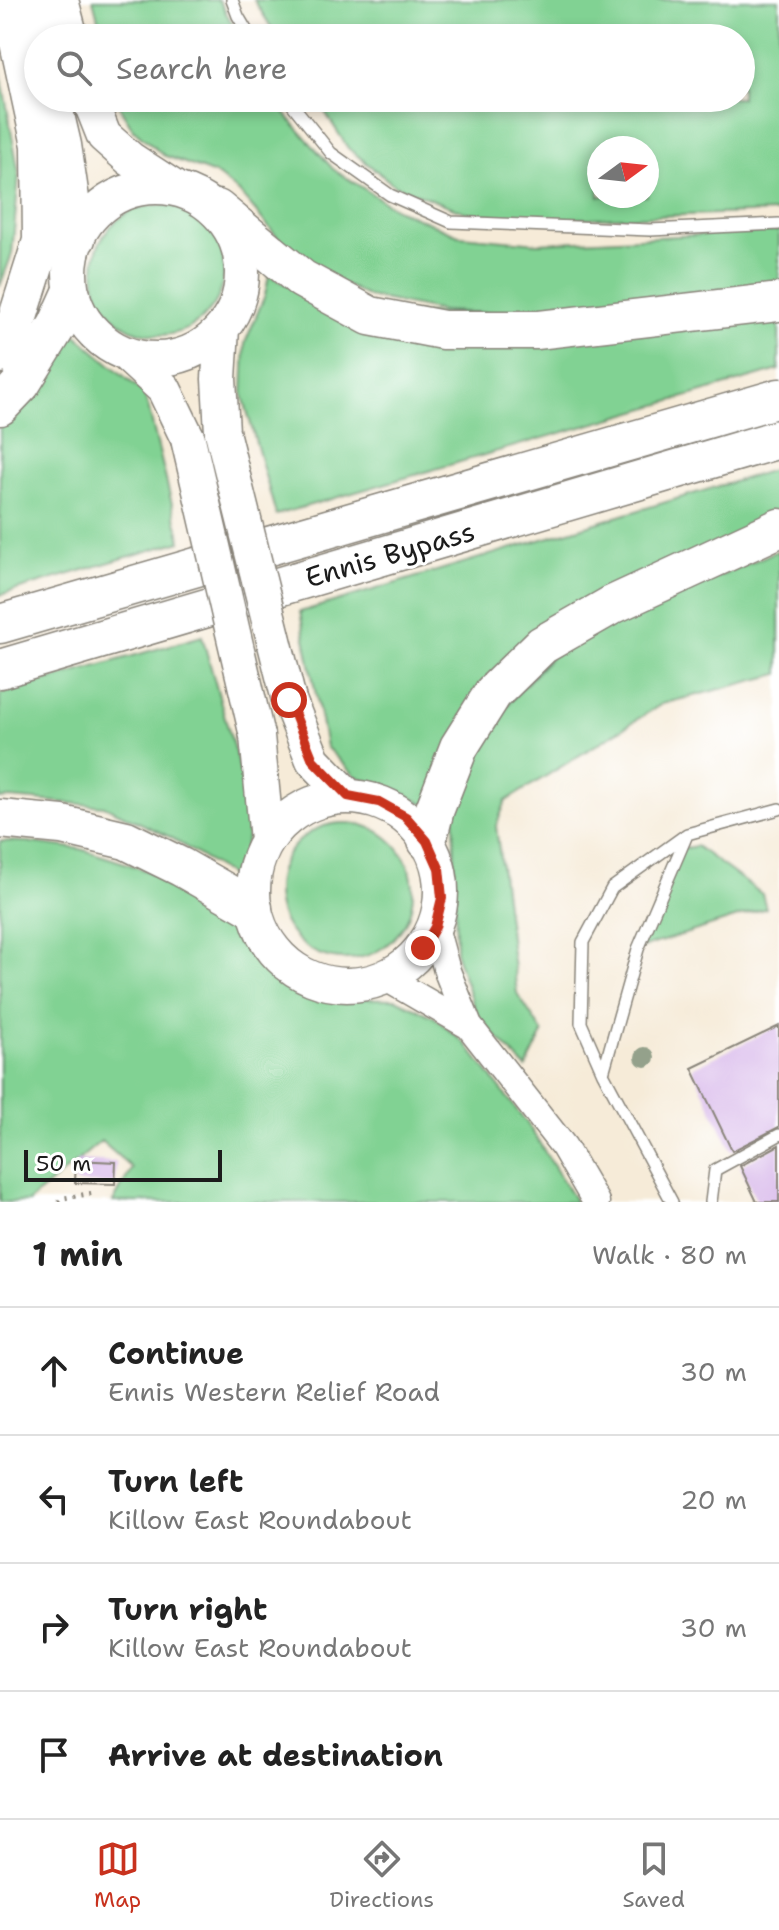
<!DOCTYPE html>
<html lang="en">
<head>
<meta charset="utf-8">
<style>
	body { margin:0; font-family:"Shantell Sans",sans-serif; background:#f6f6f6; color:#222 }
	.compass { position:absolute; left:587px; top:136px; width:72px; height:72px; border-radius:50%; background:#fff; box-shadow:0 4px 12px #0003; rotate:75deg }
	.scale { position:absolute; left:24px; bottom:20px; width:198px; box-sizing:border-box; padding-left:8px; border:4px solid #1c1c1c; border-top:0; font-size:22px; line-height:28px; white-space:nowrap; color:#1c1c1c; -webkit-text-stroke:6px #fff; paint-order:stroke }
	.stop { position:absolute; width:24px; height:24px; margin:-18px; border:6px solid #c8321e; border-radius:50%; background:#fff }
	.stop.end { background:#c8321e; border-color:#fff; box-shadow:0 2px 8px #0008 }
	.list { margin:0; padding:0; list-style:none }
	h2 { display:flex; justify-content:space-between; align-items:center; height:104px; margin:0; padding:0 32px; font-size:34px }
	h2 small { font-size:26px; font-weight:400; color:#767676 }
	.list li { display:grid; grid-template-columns:52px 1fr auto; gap:24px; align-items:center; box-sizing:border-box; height:128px; padding:0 32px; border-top:2px solid #e0e0e0 }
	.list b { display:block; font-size:30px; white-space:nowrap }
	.list p { margin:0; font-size:26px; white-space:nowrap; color:#767676 }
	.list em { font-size:26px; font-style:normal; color:#767676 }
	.icon { flex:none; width:44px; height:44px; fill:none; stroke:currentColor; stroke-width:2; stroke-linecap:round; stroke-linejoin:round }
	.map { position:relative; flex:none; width:779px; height:1202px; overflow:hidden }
	.search { position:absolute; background:#fff; box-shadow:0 4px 12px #0003; left:24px; right:24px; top:24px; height:88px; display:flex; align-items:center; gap:20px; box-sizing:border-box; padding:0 28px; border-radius:44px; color:#767676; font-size:30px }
	.sheet { height:616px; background:#fff }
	nav { display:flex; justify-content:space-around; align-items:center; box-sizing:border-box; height:112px; border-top:2px solid #e0e0e0; background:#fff; font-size:22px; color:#767676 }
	nav a { display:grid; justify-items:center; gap:4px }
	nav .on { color:#c8321e }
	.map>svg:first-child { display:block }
	.green { fill:#81d293; stroke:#4e7758; stroke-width:2; fill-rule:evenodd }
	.building { fill:#d4b1e8 }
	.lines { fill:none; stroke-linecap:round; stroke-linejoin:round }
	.service-casing { stroke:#89847a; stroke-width:14 }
	.tertiary-casing { stroke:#89847a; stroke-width:29 }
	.primary-casing { stroke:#89847a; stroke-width:37 }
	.motorway-casing { stroke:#89847a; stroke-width:41 }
	.path { stroke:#89847a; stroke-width:5; stroke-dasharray:2 6; stroke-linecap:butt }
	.service { stroke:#fff; stroke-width:11 }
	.tertiary { stroke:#fff; stroke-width:26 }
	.primary { stroke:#fff; stroke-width:34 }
	.motorway { stroke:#fff; stroke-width:38 }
	.primary-bridge-casing { stroke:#89847a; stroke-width:37; stroke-linecap:butt }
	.primary-bridge { stroke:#fff; stroke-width:34 }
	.tree { fill:#94a18b }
	.route { stroke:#c8321e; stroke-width:10 }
	.labels { text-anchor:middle; stroke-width:6; stroke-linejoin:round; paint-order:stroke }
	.street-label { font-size:28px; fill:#1c1c1c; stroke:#fff }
</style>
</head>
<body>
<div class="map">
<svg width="779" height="1202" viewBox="0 0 779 1202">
	<rect width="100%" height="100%" fill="#fff"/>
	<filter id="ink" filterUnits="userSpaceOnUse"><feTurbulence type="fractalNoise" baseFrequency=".0125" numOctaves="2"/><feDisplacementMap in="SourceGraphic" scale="16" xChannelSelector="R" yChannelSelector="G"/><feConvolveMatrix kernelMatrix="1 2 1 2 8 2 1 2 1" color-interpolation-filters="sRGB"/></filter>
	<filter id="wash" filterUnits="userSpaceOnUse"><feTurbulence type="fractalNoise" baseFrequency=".006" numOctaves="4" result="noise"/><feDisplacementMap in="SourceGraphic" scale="32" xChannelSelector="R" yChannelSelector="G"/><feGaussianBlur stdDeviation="1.8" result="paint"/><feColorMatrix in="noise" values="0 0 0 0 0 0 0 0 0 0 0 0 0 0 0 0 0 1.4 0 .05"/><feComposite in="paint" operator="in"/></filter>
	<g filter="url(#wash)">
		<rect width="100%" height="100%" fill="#f6ebd8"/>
		<path class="green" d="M93,0H219L240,38H103Z
			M254,0H779V212L532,220L467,213L394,185L348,148L316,98H741V38H278ZM599,148H647V196H599Z
			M0,68L19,174L12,254L0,286Z
			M117,98H274L278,106L333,169L396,209L461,236L538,243L779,231V284L490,313L441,311L367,296L319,271L285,246L239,192L215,174L163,155L133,129L120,108Z
			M94 270a65 65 0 1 1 130 0a65 65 0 1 1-130 0Z
			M269,275L340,313L779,315V370L276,515L243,396L245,343L265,295Z
			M76,335L145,394L181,541L0,595V427L30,397L67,337Z
			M779,468V519L599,595L425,805L401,792L355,776L326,747L300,612Z
			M779,550V674L662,704L506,801L496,826L517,993L543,1033L526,1068L477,1016L456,955L454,805L478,736L552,656L607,626Z
			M202,636L239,767L250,815L243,865L234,878L170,837L104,806L10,798L0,799V694Z
			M277 891a68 68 0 1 1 136 0a68 68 0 1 1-136 0Z
			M0,841L27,842L81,849L131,865L178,883L226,918L269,969L296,989L326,998L396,999L434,1017L466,1044L527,1123L576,1202H113L132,1168L101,1141L28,1202H0Z
			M696,846L762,894L766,908L638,949L681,849Z"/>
		<g id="blocks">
			<path class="building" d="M779,1026V1127L732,1151L692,1068Z
				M779,1145V1202H757L740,1166Z
				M76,1160L116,1162L115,1184L75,1183Z"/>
		</g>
	</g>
	<g filter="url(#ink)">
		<use href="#blocks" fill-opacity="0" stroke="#89847a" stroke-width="2"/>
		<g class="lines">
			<g class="service-casing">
				<path id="service" d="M232,0L238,16L251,38
					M287,98L331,153L390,195L451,222L650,230L779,224
					M603,1073L638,949L686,837
					M672,1202L603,1073L581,1023L583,942L612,888L687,834L779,809
					M711,1202L715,1170L779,1135"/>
			</g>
			<g class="tertiary-casing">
				<path id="tertiary" d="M435,927L447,971L469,1026L564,1147L596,1202
					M386,978L469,1026"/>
			</g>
			<g class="primary-casing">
				<path id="primary" d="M29,0L38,38
					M61,0L71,38
					M53,98L64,145L78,239
					M89,98L104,136L130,159L173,187
					M70 273a86 86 0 1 1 172 0a86 86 0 1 1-172 0Z
					M127,355L164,389L188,439
					M222,432L219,379L222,328
					M289,700L313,760L348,796
					M257,736L267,840
					M253 891a94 94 0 1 1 188 0a94 94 0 1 1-188 0Z"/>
			</g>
			<g class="motorway-casing">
				<path id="motorway" d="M217,209L302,279L370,316L443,330H538L779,302
					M0,354L18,317L42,241L41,145L10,0
					M0,406L21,384L57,326L71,295
					M0,624L779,398
					M0,669L779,439
					M0,819L62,825L126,840L181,867L253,908
					M427,841L435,809L459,747L493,693L542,645L612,605L779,528"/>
			</g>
			<path class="path" d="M59,1202L64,1198L94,1193"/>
			<use href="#service" class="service"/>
			<use href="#tertiary" class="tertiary"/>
			<use href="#primary" class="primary"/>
			<use href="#motorway" class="motorway"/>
			<g class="primary-bridge-casing">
				<path id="primary-bridge" d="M222,432L289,700
					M188,439L257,736"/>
			</g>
			<use href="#primary-bridge" class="primary-bridge"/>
		</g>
		<circle class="tree" cx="645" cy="1057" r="10"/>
	</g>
	<g class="lines" filter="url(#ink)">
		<path class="route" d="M289,700L313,760L348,796L379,802L406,817L427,841L439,868L442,898L435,927L423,948"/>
	</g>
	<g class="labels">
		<g class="street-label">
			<text transform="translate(390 554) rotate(-16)" y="10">Ennis Bypass</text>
		</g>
	</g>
</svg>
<svg class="compass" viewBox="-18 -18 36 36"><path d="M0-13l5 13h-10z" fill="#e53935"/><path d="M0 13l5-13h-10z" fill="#767676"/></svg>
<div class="scale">50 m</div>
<div class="stop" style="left:289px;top:700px"></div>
<div class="stop end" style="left:423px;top:948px"></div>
<div class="search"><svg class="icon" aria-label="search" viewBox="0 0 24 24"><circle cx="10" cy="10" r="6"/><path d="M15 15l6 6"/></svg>Search here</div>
</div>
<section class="sheet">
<h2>1 min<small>Walk · 80 m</small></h2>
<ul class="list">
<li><svg class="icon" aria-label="ahead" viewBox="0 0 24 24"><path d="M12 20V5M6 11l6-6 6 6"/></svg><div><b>Continue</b><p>Ennis Western Relief Road</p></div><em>30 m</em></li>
<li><svg class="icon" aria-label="left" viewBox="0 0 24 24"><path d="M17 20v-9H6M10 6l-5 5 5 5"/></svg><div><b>Turn left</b><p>Killow East Roundabout</p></div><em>20 m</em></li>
<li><svg class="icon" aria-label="right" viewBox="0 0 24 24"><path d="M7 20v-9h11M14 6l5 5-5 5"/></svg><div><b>Turn right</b><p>Killow East Roundabout</p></div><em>30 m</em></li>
<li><svg class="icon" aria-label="arrive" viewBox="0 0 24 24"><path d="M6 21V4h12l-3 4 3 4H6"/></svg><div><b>Arrive at destination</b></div></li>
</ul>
</section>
<nav>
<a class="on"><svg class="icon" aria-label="map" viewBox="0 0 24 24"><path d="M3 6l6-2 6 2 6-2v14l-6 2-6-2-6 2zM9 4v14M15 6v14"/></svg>Map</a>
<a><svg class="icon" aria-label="directions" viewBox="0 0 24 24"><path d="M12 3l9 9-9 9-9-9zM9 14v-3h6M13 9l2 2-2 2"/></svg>Directions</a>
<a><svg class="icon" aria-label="saved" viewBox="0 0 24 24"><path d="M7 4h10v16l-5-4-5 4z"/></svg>Saved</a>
</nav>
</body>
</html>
